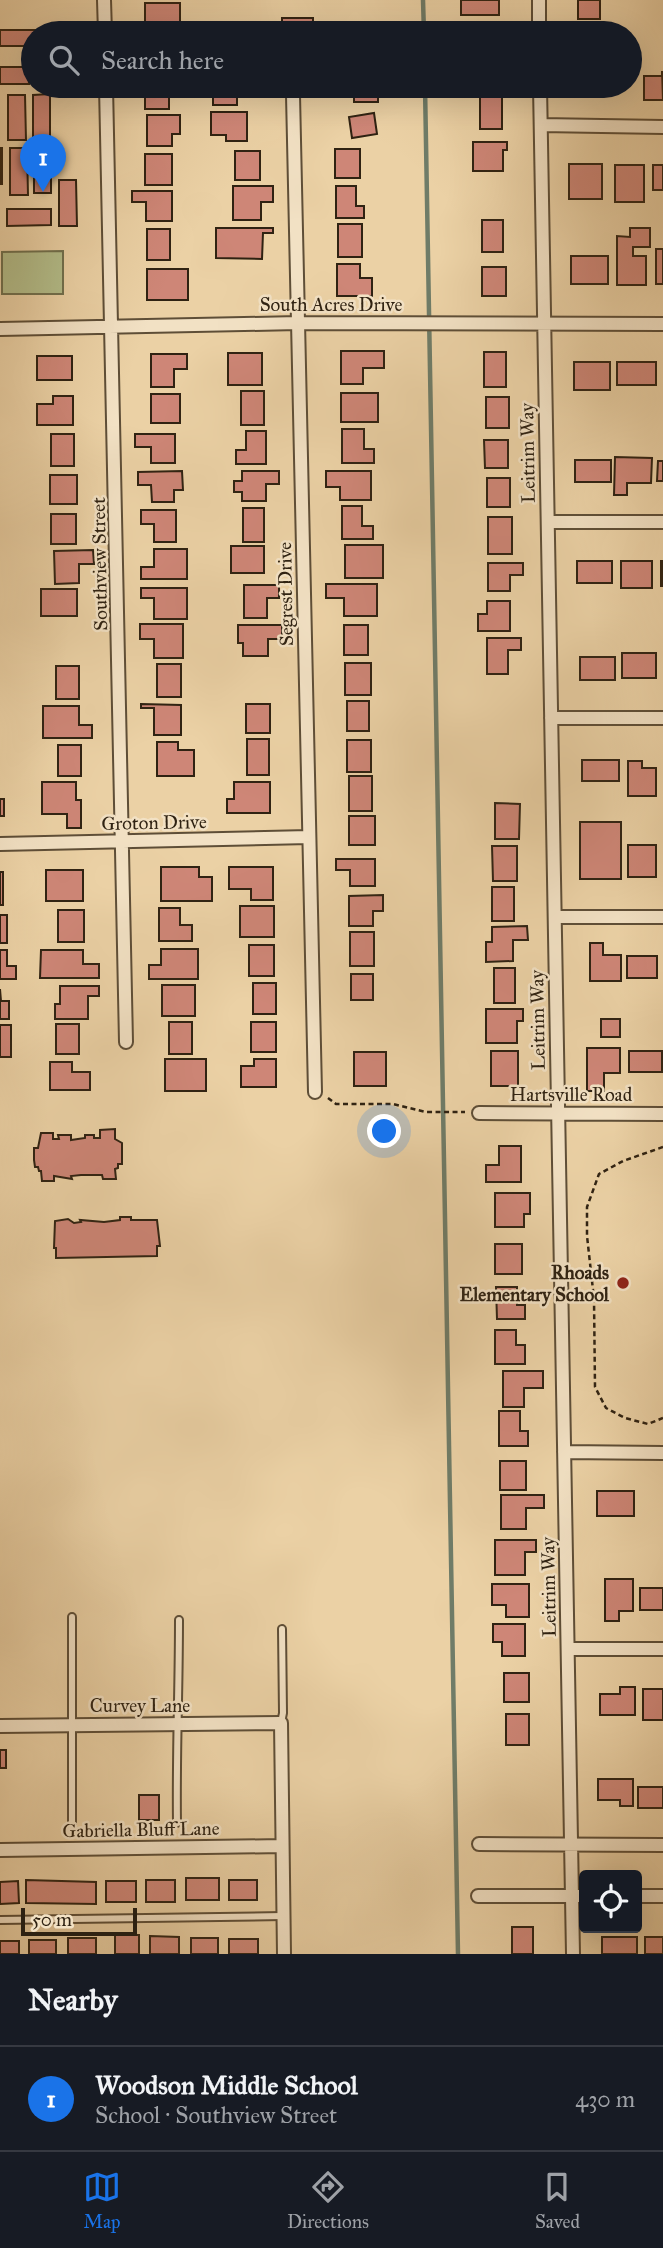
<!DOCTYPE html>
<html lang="en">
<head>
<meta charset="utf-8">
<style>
	body { margin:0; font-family:"IM FELL Great Primer",serif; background:#20242c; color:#f1f3f6 }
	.controls { position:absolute; right:21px; bottom:21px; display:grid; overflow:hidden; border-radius:7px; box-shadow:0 7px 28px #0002 }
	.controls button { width:63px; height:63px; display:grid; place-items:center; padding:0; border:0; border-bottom:2px solid #363941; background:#171b24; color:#f1f3f6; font:35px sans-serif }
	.scale { position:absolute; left:21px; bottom:18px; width:116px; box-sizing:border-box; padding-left:7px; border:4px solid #2f2212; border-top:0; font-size:19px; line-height:24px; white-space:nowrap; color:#2f2212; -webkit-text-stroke:5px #f2e1c4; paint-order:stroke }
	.you { position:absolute; left:385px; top:1132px; width:24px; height:24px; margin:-18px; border:5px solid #fff; border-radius:50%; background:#1a73e8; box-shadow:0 0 0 10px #1a73e833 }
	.badge { display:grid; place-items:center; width:46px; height:46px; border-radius:50%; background:#1a73e8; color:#fff; font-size:23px; font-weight:700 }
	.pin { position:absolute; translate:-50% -58px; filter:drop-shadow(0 2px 4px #0008) }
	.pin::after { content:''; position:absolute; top:37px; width:24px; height:21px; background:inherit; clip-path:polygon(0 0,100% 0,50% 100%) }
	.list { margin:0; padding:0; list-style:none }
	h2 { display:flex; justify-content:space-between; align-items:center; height:91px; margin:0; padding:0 28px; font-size:30px }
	h2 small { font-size:23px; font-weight:400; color:#9ea1a6 }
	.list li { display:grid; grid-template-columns:46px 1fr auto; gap:21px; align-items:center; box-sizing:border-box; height:105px; padding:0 28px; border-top:2px solid #363941 }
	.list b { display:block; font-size:26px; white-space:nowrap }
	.list p { margin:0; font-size:23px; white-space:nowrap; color:#9ea1a6 }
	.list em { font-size:23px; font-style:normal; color:#9ea1a6 }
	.icon { flex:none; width:38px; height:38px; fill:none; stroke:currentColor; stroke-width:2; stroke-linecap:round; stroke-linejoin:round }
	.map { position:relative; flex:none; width:663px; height:1954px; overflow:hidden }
	.search { position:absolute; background:#171b24; box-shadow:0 7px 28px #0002; left:21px; right:21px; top:21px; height:77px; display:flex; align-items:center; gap:18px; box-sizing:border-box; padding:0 24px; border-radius:38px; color:#9ea1a6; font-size:26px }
	.sheet { height:196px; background:#171b24 }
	nav { display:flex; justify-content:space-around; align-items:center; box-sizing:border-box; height:98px; border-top:2px solid #363941; background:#171b24; font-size:19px; color:#9ea1a6 }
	nav a { display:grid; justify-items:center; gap:4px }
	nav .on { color:#1a73e8 }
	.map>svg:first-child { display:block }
	.green { fill:#b3bd8a; stroke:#71704e; stroke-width:2 }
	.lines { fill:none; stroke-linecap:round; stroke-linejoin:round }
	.stream { stroke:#6f7c68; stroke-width:4.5 }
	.building { fill:#ce8677; stroke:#2f2212; stroke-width:2 }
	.lane-casing { stroke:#5e4e37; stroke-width:10 }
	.street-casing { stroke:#5e4e37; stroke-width:16 }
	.path { stroke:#2f2212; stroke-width:2.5; stroke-dasharray:5 3.5; stroke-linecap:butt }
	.lane { stroke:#f2e1c4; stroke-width:6 }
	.street { stroke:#f2e1c4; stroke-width:12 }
	.poi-dot { fill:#8f2418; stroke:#f2e1c4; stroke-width:2.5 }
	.labels { text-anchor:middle; stroke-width:5; stroke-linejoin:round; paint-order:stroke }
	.street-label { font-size:19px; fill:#2f2212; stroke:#f2e1c4 }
	.poi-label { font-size:19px; font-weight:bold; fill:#2f2212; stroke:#f2e1c4; text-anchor:end }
</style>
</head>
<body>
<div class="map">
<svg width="663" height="1954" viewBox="0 0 663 1954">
	<rect width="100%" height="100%" fill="#ebd1a5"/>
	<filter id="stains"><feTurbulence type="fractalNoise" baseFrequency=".00286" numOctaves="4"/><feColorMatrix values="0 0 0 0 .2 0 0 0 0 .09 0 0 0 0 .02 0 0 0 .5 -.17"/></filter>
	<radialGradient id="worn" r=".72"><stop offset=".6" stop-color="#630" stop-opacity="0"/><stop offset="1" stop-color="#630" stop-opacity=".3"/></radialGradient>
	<path class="green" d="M63,251V294H2V252Z"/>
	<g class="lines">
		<path class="stream" d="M423,0L424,33
			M425,86L458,1954"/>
	</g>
	<path class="building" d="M461,0H499V15H461Z
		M578,0H600V19H578Z
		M145,3H180V32H145Z
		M282,18H313V33H282Z
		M480,22H500V33H470V31H480Z
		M350,23L360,33H339Z
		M578,23H599V32L610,33H578Z
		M0,30H37V33H33V46H0Z
		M0,67H28L29,84H0Z
		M662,71L663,100H644V76H662Z
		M145,86H169V109H145Z
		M213,86H253V89H237V105H213Z
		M354,86H378V102H354Z
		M480,86H501V90H480Z
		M50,94V140H33V95Z
		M8,95H25L26,140H8Z
		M480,96H502V129H480Z
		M211,112H247V141H226V135H211Z
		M374,113L377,134L352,138L349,117Z
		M147,115H180V134H172V146H147Z
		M473,142H507V150H503V171H473Z
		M34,147H51V193H34Z
		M0,148H2V184H0Z
		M10,148H27L28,195H10Z
		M335,149H360V178H335Z
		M235,151H260V180H235Z
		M145,154H172V185H145Z
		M569,164H602V199H569Z
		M615,165H644V202H615Z
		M653,165H663V190H653Z
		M59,180H76L77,226H59Z
		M233,186H273V202H261V220H233Z
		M336,186H356V206H364V218H336Z
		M132,191H172V221H146V202H132Z
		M7,209H51V225L7,226Z
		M482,220H503V252H482Z
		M338,224H362V257H338Z
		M216,228H273V233H263L262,259L216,258Z
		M630,228H650V247H633V256H646V285H617V236L630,237Z
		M147,229H170V260H147Z
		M656,249H663V284H656Z
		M571,256H608V284H571Z
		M337,264H360V278H372V296H337Z
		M482,267H506V296H482Z
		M147,269H188V300H147Z
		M341,351H384V368H363V384H341Z
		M484,352H506V387H484Z
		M228,353H262V385H228Z
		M151,354H187V369H174V387H151Z
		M37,356H72V380H37Z
		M574,362H610V390H574Z
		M617,362H656V385H617Z
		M241,391H264V425H241Z
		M341,393H378V422H341Z
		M151,394H180V423H151Z
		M53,396H73V425H37V404H53Z
		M486,397H509V428H486Z
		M342,429H364V449H374V463H342Z
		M246,431H266V464H236V450H246Z
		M51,434H74V466H51Z
		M135,434H175V463H151V447H135Z
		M484,440H508V468H485Z
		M615,457L652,458L651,483H627V495H614Z
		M575,460H611V482H575Z
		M658,461H663V481H657Z
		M182,471L183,490H174V502H152L151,485H138V472Z
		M242,471H279V484H266V501H242V492H234V481H242Z
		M326,471H371V500H340V487H326Z
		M50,475H77V504H50Z
		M487,478H510V507H487Z
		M342,506H362V526H373V539H342Z
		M243,508H264V542H243Z
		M141,510H176V542H154V524H141Z
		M51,514H76V544H51Z
		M488,517H512V554H488Z
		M345,545H383V578H345Z
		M231,546H264V573H231Z
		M154,549H187V579H141V567H154Z
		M93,550L94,564H79V583L55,584L54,551Z
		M577,561H612V583H577Z
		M621,561H652V588H621Z
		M661,561H663V586H661Z
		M488,563H523V575H510V591H488Z
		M326,584H377V616H344V598H326Z
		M244,585H279V598H267V618H244Z
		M141,588H187V619H154V598H141Z
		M41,589H77V616H41Z
		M487,601H510V631H478V614H487Z
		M140,624H183V658H154V639H140Z
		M238,625H282V639H268V656H243V643H238Z
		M344,625H368V655H344Z
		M487,638H521V650H508V674H487Z
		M622,653H656V678H622Z
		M580,657H615V680H580Z
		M345,663H371V695H345Z
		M157,664H181V697H157Z
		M56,666H79V699H56Z
		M347,701H369V731H347Z
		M141,704L181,705V735H154V708H141Z
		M246,704H270V733H246Z
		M43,706H79V725H92V738H43Z
		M247,739H269V775H247Z
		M347,740H371V772H347Z
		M157,742H178V750H194V776H157Z
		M58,745H81V776H58Z
		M582,760H619V781H582Z
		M628,761H642V768H656V796H628Z
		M349,776H372V811H349Z
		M42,782H76V800H81V828H67V814H42Z
		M234,782H270V813H227V799H234Z
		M0,799H4V816H0Z
		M495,803L520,804L519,839H495Z
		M349,816H375V845H349Z
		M580,822H621V879H580Z
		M628,845H656V877H628Z
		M492,846H517V881H493Z
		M336,859H375V886H350V870H336Z
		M161,867H199V877H212V901H161Z
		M229,867H273V900H251V889H229Z
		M46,870H83V901H46Z
		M0,872H3V905H0Z
		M492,887H514V921H492Z
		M383,895V911H373V926H349V896Z
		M240,906H274V937H240Z
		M159,908H180V925H192V941H159Z
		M58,910H84V942H58Z
		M0,915H7V943H0Z
		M527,926L528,940H513V961L486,962V942H492V927Z
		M350,932H374V966H350Z
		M590,943H603V955H621V981H590Z
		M249,945H274V976H249Z
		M161,949H198V979H149V965H161Z
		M0,950H7V966H16V979H0Z
		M41,950H83V964H99V978H40Z
		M627,956H657V978H627Z
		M494,968H515V1003H494Z
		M351,974H373V1000H351Z
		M253,983H276V1014H253Z
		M162,985H195V1016H162Z
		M60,986H99V996H88V1019H55V1004H60Z
		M0,989L1,1001H9V1019H0Z
		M486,1009H523V1021H517V1043H486Z
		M601,1019H620V1037H601Z
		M169,1022H192V1054H169Z
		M251,1022H276V1052H251Z
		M56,1024H79V1054H56Z
		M0,1025H11V1057H0Z
		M587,1048H620V1073H604V1091H587Z
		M491,1051H518V1086H491Z
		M629,1051H662V1072H629Z
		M354,1052H386V1086H354Z
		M165,1059H206V1091H165Z
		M254,1059H276V1087H241V1066H254Z
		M50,1062H72V1072H90V1090H50Z
		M115,1129V1139L122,1143V1164H118V1168L115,1169L116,1179H103L102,1175H81L71,1176L72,1179L54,1176V1181H42L41,1171H39L38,1167H35L34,1160V1148H38L41,1133H53V1139H59L58,1135H71V1140L85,1138V1135H94V1138H100V1130Z
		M499,1146H521V1182H486V1165H499Z
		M495,1193H530V1214H524V1227H495Z
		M120,1217H131V1220H157L160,1246H157V1256L56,1258V1248H54L55,1221L68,1219L74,1223L81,1222L80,1220L104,1222L120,1220Z
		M495,1244H522V1274H495Z
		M496,1287H517V1305H525V1319H497Z
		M495,1330H516V1345H525V1364H495Z
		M503,1371H543V1388H524V1407H503Z
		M499,1411H520V1431H528V1446H499Z
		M500,1461H526V1490H500Z
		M597,1491H634V1516H597Z
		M501,1495H544V1508H526V1529H501Z
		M495,1540H536V1552H525V1575H495Z
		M605,1579H633V1611H619V1621H605Z
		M492,1584H529V1617H506V1605H492Z
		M640,1588H663V1610H640Z
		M493,1624H525V1656H502V1642H493Z
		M504,1673H529V1702H504Z
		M620,1687H635V1715H600V1694H620Z
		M643,1689H663V1720H643Z
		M506,1714H529V1745H506Z
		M0,1750H6V1768H0Z
		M598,1779H633V1806H620V1800H598Z
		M638,1787H663V1808H638Z
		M139,1795H159V1820H139Z
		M186,1878H219V1900H186Z
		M26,1880L96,1882V1904L26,1903Z
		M146,1880H175V1902H146Z
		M229,1880H257V1900H229Z
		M18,1881L19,1903L0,1904V1882Z
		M106,1881H136V1902H106Z
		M512,1927H533V1954H512Z
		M115,1935H139V1954H115Z
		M150,1936L179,1937V1954H150Z
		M602,1937H637V1954H602Z
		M645,1937H663V1954H645Z
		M68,1938H96V1954H68Z
		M191,1938H218V1954H191Z
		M229,1939H258V1954H229Z
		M29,1940H56V1954H29Z
		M0,1941H19V1954H0Z"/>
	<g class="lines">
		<g class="lane-casing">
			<path id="lane" d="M72,1617V1829
				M281,1723L283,1713L282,1629
				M177,1823C176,1755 179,1688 179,1620
				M0,1920L283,1916"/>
		</g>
		<g class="street-casing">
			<path id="street" d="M104,0L105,33
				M539,0V33
				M106,86L126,1042
				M540,86L573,1954
				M293,95L315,1092
				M541,125L663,127
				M0,329L298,323L663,324
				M548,522H663
				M551,718H663
				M0,844L309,837
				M555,917H663
				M479,1113L663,1114
				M564,1452L663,1453
				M568,1649H663
				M0,1726L281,1723L284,1954
				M479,1844L663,1845
				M0,1850L282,1846
				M478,1896H584
				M637,1896H663"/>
		</g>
		<path class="path" d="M328,1098L336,1104H393L426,1112H465
			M663,1147L623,1161L599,1174L587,1207V1236L594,1299L595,1387L606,1408L625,1418L648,1424L663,1418"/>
		<use href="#lane" class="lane"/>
		<use href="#street" class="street"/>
	</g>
	<circle class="poi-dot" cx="623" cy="1283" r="7"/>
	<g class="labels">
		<g class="street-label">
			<text x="331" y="311">South Acres Drive</text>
			<text transform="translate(527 453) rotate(-91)" y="7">Leitrim Way</text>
			<text transform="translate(99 564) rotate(-91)" y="7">Southview Street</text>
			<text transform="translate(285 594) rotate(-91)" y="7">Segrest Drive</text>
			<text transform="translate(154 822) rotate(-1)" y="7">Groton Drive</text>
			<text transform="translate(537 1020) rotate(-91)" y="7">Leitrim Way</text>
			<text x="571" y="1101">Hartsville Road</text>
			<text transform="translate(548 1587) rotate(-91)" y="7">Leitrim Way</text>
			<text x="140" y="1712">Curvey Lane</text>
			<text transform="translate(141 1829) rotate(-1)" y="7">Gabriella Bluff Lane</text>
		</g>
		<g class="poi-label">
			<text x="609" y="1279">Rhoads<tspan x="609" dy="22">Elementary School</tspan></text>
		</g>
	</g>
	<rect width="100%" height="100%" filter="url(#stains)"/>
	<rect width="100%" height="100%" fill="url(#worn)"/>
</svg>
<div class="controls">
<button><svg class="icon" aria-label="locate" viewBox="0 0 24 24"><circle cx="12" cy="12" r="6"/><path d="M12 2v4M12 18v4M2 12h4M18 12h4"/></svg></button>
</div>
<div class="scale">50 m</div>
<div class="you"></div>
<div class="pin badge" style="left:43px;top:192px">1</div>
<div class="search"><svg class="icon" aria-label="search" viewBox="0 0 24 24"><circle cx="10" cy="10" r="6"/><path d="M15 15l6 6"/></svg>Search here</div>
</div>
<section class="sheet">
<h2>Nearby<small></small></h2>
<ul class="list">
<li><span class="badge">1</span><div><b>Woodson Middle School</b><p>School · Southview Street</p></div><em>430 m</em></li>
</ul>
</section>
<nav>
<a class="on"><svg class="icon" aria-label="map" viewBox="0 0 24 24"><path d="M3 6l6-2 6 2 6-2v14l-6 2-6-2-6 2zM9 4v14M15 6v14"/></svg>Map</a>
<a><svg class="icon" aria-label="directions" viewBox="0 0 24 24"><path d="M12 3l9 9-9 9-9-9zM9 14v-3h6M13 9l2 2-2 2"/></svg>Directions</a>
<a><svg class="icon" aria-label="saved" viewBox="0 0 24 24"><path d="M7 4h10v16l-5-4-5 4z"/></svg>Saved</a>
</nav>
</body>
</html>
